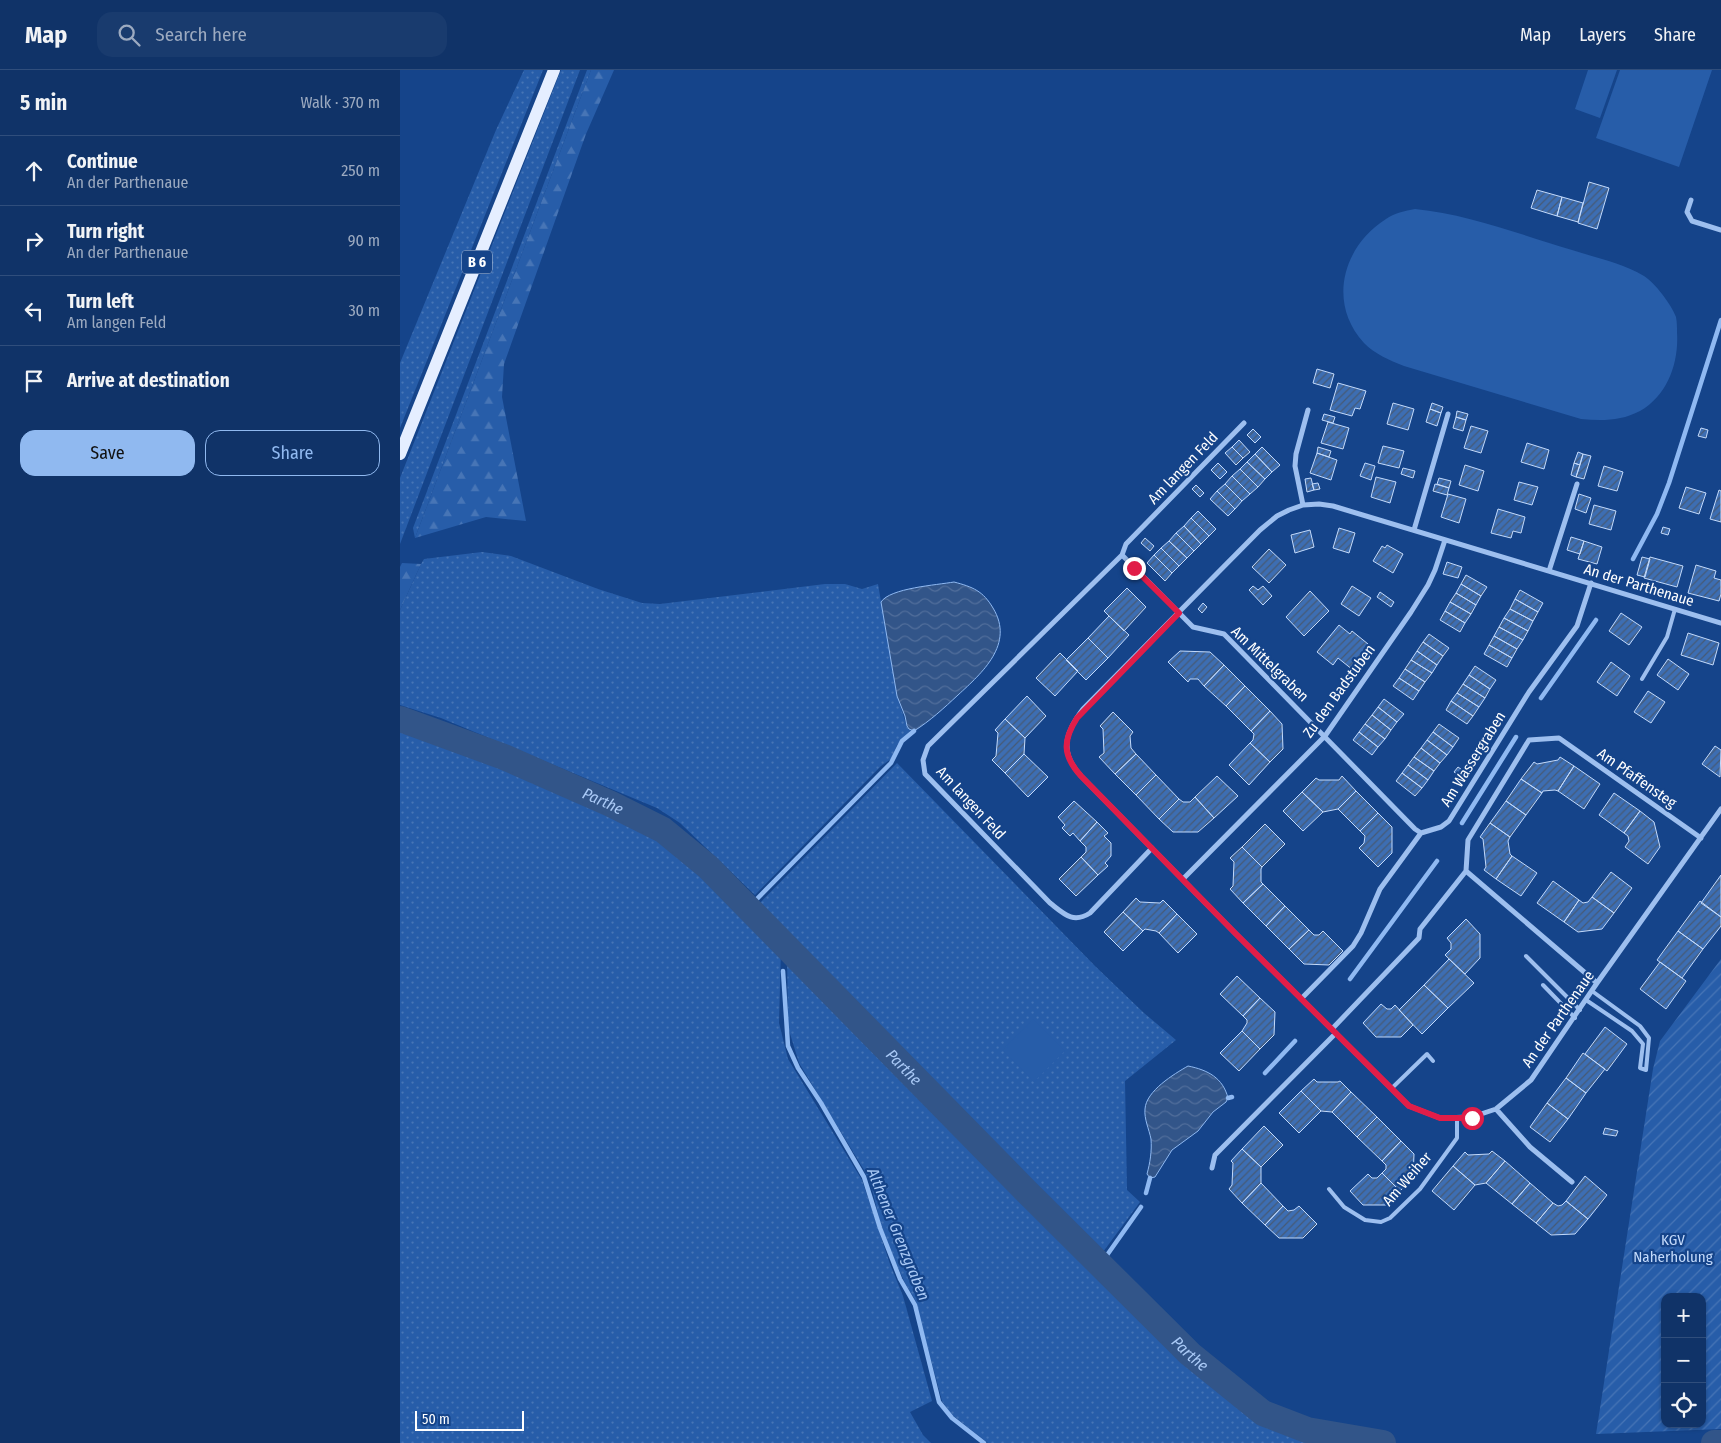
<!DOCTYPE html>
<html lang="en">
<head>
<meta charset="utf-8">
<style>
	body { margin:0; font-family:"Fira Sans Condensed",sans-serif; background:#193b6e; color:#f1f3f6 }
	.controls { position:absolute; right:15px; bottom:15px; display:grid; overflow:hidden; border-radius:10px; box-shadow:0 1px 4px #0004 }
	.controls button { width:45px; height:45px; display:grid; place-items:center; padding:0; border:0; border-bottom:1px solid #304e7c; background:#103368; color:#f1f3f6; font:25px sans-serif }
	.scale { position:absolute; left:15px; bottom:12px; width:109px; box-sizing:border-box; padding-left:5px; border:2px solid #fff; border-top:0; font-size:14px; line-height:18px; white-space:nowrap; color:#fff; -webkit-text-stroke:4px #15448a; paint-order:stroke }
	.stop { position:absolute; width:15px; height:15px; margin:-11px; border:4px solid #e11d48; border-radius:50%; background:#fff }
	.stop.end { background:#e11d48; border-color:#fff; box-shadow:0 1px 5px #0008 }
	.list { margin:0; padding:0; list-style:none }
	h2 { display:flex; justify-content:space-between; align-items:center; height:65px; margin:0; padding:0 20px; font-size:21px }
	h2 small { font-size:16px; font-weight:400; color:#9caac0 }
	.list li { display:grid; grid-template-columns:32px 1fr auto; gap:15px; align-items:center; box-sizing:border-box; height:70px; padding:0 20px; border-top:1px solid #304e7c }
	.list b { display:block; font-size:19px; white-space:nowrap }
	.list p { margin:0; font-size:16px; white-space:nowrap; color:#9caac0 }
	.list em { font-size:16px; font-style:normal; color:#9caac0 }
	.actions { display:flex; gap:10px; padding:15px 20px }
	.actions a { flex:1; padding:11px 0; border:1px solid #90b9f0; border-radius:15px; text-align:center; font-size:18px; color:#90b9f0 }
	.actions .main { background:#90b9f0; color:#111 }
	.icon { flex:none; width:28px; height:28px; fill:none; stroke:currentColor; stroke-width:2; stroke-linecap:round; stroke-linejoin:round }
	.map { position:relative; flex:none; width:1321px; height:1373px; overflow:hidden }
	header { display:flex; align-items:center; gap:30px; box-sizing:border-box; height:70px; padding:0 25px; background:#103368; border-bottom:1px solid #304e7c }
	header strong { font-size:24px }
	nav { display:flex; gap:28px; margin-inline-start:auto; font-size:18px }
	.search { width:350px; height:45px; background:#193b6e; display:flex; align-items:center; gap:12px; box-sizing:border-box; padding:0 18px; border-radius:15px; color:#9caac0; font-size:19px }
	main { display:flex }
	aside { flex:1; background:#103368 }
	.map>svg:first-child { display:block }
	.grass { fill:url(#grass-dots) }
	.forest { fill:url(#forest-firs) }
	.park { fill:#275da9 }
	.garden { fill:url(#garden-furrows); fill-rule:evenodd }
	.water { fill:url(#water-waves); stroke:#8fb9f2 }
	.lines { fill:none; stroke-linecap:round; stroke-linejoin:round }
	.stream { stroke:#8fb9f2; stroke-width:4.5 }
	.river { stroke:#325589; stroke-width:26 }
	.building { fill:url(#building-hatch); stroke:#c3dafb }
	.lane { stroke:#9dbfef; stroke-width:4 }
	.street { stroke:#9dbfef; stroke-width:5 }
	.primary { stroke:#e5eeff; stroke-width:12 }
	.route { stroke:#e11d48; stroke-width:6 }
	.labels { text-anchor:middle; stroke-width:4.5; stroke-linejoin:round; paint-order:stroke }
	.shield { fill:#15448a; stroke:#b9c7dc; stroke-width:1 }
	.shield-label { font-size:14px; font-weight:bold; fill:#fff }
	.street-label { font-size:15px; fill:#fff; stroke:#15448a }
	.park-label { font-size:15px; fill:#c3dafb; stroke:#15448a }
	.water-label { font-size:16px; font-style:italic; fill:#a9c9f6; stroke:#15448a }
</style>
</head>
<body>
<header>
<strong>Map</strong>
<div class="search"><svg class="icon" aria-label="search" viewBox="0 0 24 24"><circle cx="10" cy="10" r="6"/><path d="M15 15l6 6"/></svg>Search here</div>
<nav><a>Map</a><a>Layers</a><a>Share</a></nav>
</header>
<main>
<aside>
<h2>5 min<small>Walk · 370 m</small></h2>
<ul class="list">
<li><svg class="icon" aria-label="ahead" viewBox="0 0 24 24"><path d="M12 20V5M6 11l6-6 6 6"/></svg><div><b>Continue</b><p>An der Parthenaue</p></div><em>250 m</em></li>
<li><svg class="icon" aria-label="right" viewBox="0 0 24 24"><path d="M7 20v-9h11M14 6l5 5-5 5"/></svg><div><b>Turn right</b><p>An der Parthenaue</p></div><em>90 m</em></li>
<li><svg class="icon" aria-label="left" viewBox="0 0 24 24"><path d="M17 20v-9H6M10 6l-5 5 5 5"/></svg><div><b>Turn left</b><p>Am langen Feld</p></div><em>30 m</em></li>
<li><svg class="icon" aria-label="arrive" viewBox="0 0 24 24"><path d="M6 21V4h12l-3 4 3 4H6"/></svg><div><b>Arrive at destination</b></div></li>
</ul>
<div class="actions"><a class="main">Save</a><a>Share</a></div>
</aside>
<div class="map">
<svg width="1321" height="1373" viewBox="0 0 1321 1373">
	<defs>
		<pattern id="grass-dots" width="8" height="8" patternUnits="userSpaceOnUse" patternTransform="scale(1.25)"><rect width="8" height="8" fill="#275da9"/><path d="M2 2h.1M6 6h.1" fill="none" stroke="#4775b6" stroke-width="1.8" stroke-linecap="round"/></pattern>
		<pattern id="forest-firs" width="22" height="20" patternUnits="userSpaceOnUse" patternTransform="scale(1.25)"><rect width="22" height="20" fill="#275da9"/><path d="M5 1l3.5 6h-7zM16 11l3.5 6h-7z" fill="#4775b6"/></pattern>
		<pattern id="garden-furrows" width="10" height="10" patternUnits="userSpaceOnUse" patternTransform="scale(1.25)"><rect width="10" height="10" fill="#275da9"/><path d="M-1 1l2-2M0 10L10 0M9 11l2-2" fill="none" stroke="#4775b6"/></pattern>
		<pattern id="water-waves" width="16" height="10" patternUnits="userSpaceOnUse" patternTransform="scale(1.25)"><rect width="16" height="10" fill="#325589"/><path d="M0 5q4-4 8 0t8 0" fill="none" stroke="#516e9b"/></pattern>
		<pattern id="building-hatch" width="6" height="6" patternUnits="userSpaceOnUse" patternTransform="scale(1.25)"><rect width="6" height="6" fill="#3d6eb3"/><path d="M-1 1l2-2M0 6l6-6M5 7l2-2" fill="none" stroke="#465a75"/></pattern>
	</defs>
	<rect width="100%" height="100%" fill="#15448a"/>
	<path class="grass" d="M124,0H143L0,358V293L96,60Z
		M161,0H180L0,474V408Z
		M187,0H191L15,468L13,458Z
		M82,482L111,486L198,519L242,533L260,534L425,514H445L462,519L478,514L497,626L507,657L511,660L497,675L491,689L481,696L355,825L280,753L257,738L41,648L0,635V540L21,494L24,489Z
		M0,657L78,682L193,732L263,766L381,878L379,953L388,989L462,1110L490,1194L503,1226L532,1331L510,1342L523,1365L531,1373H0Z
		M497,693L695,896L744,943L776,970L725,1011L727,1120L740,1132L700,1186L356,837Z
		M387,883L518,1016L720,1229L791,1295L867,1348L937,1373H588L551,1344L542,1331L515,1230L505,1213L494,1189L480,1152L471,1115L464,1100L399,993L388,957Z"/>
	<path class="forest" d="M191,0H214L186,64L104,294L102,327L126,451L86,447L15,468Z
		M2,493L21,494L0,540V497Z"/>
	<path class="park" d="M1188,0H1217L1200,48L1175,39Z
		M1220,0H1312L1279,97L1196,68Z
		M1015,139C1067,144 1122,165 1172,180C1196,188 1223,193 1244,206C1255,213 1271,234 1276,247C1277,252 1277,258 1277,262C1279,292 1268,325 1240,341C1221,351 1202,351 1181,349L1004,296C989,290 975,284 964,273C927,233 943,176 986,149C994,143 1005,141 1015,139Z
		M633,949L665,981L634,1012L603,980Z"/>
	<path class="garden" d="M1321,889V1359L1196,1364L1253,999L1260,971ZM1265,1227H1302V1354H1265Z"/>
	<path class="water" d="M554,512C573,517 583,521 593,538C615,574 582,603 558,625C544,638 530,651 514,661L509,659L507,656L505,646L497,626L481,532C490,518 537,515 554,512Z
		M788,996C808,1000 823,1008 828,1028L826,1032L813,1042L798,1061L772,1080L755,1107L750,1108L747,1104C750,1093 752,1081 751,1069C749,1059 744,1049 745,1039C746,1021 774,1004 788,996Z"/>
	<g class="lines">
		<path class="stream" d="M1233,489L1257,444L1269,413L1321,250
			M1141,628L1196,550
			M1062,753L1116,667
			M348,838L491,693L502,671L514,661
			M383,873V883
			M383,901L388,976L398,998L421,1033L464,1107L480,1158L500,1209L515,1235L539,1332L552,1348L584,1373
			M950,909L1037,791
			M865,1003L895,971
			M828,1028L832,1027
			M746,1123L750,1108
			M700,1195L741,1137"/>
		<g class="river">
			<path id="s1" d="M0,649L104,687L211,734L263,760L308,797L626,1121L790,1284L863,1343L907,1360L983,1373"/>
			<path d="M1314,1373H1321"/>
		</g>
	</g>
	<path class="building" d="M1189,112L1209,118L1197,159L1178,153Z
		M1137,120L1162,127L1157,146L1131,138Z
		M1162,127L1183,133L1178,152L1157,146Z
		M917,299L934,304L930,318L913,313Z
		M938,313L966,321L960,339L955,338L952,346L930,340Z
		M993,333L1014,339L1008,360L987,354Z
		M1032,333L1043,337L1041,343L1030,339Z
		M1030,339L1041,343L1037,356L1026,352Z
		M1057,341L1068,344L1066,350L1056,347Z
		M924,344L935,347L933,353L922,350Z
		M1056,347L1066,350L1063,361L1053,358Z
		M928,352L949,358L943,379L921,373Z
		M1071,356L1088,361L1081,383L1064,378Z
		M1301,358L1308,360L1306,368L1298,366Z
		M853,359L861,367L855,373L847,365Z
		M839,370L850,382L843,388L832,377Z
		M1127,373L1149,380L1144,399L1121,392Z
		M983,376L1004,381L999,398L978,393Z
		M832,377L843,388L836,395L825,383Z
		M862,377L880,395L872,402L855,384Z
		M918,377L931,381L929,387L917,383Z
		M1178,382L1183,384L1180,395L1174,393Z
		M917,383L937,390L931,410L910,403Z
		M855,384L872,402L865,409L847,392Z
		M1183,384L1191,386L1184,409L1176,407Z
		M847,392L865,409L858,417L840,399Z
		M818,393L827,402L820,409L811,400Z
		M965,393L975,396L971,410L960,406Z
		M1174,393L1180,395L1176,407L1171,405Z
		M1065,395L1084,401L1078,421L1059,415Z
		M1204,396L1223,402L1217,421L1198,416Z
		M1003,398L1015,401L1013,408L1001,404Z
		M840,399L858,417L850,424L832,406Z
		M832,406L850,424L842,431L825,414Z
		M976,407L996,412L990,433L971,427Z
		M911,408L914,420L907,422L905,409Z
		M1039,408L1051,411L1049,418L1037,414Z
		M1119,412L1138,417L1132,435L1114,430Z
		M918,413L920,419L914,420L912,414Z
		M825,414L842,431L835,439L817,421Z
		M1035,414L1049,418L1047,425L1033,421Z
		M796,415L804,423L800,427L792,419Z
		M1286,417L1306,423L1299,444L1279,438Z
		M1319,420L1321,421V452L1310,449Z
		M817,421L835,439L828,446L810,429Z
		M1048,424L1066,429L1059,453L1041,447Z
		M1179,424L1191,428L1186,443L1175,439Z
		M1194,435L1216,441L1211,460L1189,454Z
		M1098,439L1125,447L1121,463L1113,461L1111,468L1091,463Z
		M798,441L816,459L809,466L791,448Z
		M791,448L809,466L801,474L784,456Z
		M784,456L801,474L794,481L776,463Z
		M1263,457L1270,459L1268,465L1261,463Z
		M939,458L955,463L949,483L933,478Z
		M910,460L914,477L895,483L891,465Z
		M776,463L794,481L787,488L769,471Z
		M1171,467L1184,471L1180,484L1167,480Z
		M745,468L754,476L750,481L741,473Z
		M769,471L787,488L779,496L761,478Z
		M1184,471L1202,477L1197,494L1178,489Z
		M987,475L1003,484L993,503L973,491L982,476L985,478Z
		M761,478L779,496L772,503L754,485Z
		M869,479L886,495L869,513L852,497Z
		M754,485L772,503L765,511L747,493Z
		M1242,487L1250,489L1245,507L1237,505Z
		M1250,487L1283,496L1277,517L1244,508Z
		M1047,492L1062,497L1058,508L1043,504Z
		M1296,495L1316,501L1314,508L1321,510V524L1319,531L1288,523Z
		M1066,505L1087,517L1081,526L1061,514Z
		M1061,514L1081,526L1076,535L1056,523Z
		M853,516L858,520L863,516L872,526L863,535L849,520Z
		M952,516L971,528L959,546L941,534Z
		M727,518L746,537L724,561L704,541Z
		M1120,520L1143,533L1138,542L1115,529Z
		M910,521L929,541L904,566L886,547Z
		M980,522L994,532L991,537L977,527Z
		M1056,523L1076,535L1071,544L1050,532Z
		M1115,529L1138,542L1133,551L1110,539Z
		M1050,532L1071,544L1065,553L1045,541Z
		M803,533L807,537L802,543L798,539Z
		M1110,539L1133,551L1128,561L1104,548Z
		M1045,541L1065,553L1060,562L1040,550Z
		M1221,543L1242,557L1229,575L1209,561Z
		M709,546L729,565L708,588L688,568Z
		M1104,548L1128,561L1123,570L1099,557Z
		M939,555L950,564L952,561L968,574L966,577L969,580L953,600L938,588L933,595L917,582Z
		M1099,557L1123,570L1117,579L1094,566Z
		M1288,563L1319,573L1313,595L1281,585Z
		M1029,564L1049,578L1043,586L1023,572Z
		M1094,566L1117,579L1112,588L1089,575Z
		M688,568L708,588L686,610L666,590Z
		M1023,572L1043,586L1037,595L1017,581Z
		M1089,575L1112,588L1107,597L1084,584Z
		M780,581L810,582L824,595L804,616L798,609H790L788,612L768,592Z
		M1017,581L1037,595L1032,603L1011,590Z
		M660,583L678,601L655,626L636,608Z
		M1268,589L1289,604L1278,620L1257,605Z
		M1011,590L1032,603L1025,612L1005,599Z
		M1211,592L1230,606L1217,626L1197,612Z
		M824,595L845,616L826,636L804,616Z
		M1075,596L1096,610L1090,619L1069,605Z
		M1005,599L1025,612L1019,621L999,608Z
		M1069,605L1090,619L1085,628L1063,614Z
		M999,608L1019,621L1013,630L993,616Z
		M1063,614L1085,628L1079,637L1057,623Z
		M845,616L870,641L851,661L826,636Z
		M1248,621L1265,632L1251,653L1234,642Z
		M1057,623L1079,637L1073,646L1051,631Z
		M627,626L646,646L625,668L605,649Z
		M984,629L1004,644L997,652L978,637Z
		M1051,631L1073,646L1067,654L1046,640Z
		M978,637L997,652L991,660L972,645Z
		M870,641L882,654L883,679L870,692L850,673L853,670L854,664L851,661Z
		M713,642L733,662L730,666L731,678L736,684L715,704L699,687L704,683L703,659L700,656Z
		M972,645L991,660L985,669L965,654Z
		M605,649L625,668L624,684L605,703L592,690L596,686L598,663L595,660Z
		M965,654L985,669L978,677L959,662Z
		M1039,654L1059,668L1053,677L1033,662Z
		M959,662L978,677L972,685L953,670Z
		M1033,662L1053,677L1047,685L1027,670Z
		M1027,670L1047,685L1040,693L1021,678Z
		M850,673L870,692L849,715L829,695Z
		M1315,676L1321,680L1320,707L1302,694Z
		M1021,678L1040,693L1034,701L1014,687Z
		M624,684L648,707L628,727L605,703Z
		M736,684L756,705L736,725L715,704Z
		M1014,687L1034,701L1028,710L1008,695Z
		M1160,687L1174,696L1158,721L1155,720L1143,721L1142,723L1121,709L1134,692L1137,694L1158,690Z
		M1008,695L1028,710L1022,718L1002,703Z
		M1174,696L1200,714L1184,739L1158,721Z
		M1058,697L1065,702L1061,707L1054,702Z
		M1002,703L1022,718L1015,726L996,711Z
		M756,705L779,729L759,749L736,725Z
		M817,706L838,726L814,748L795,727Z
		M942,706L956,721L938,739L923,742L902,722L916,708L919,710H939Z
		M1121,709L1142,723L1126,745L1106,731Z
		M956,721L978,743L960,761L938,739Z
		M902,722L923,742L903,761L883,741Z
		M1214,723L1240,741L1224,763L1199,745Z
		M795,727L814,748L798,762H773L759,749L779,729L783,732H790Z
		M674,731L697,752L680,771L673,763L670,766L662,758L665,755L658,747Z
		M1106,731L1126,745L1110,767L1090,753Z
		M1240,741L1254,752L1260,777L1248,794L1225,777L1229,771L1228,766L1224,763Z
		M978,743L992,757V783L978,797L959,778L964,773L965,766L960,761Z
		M697,752L708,763L704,766L711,773V786L705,793L708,796L698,805L681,787L686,782V777L680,771Z
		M1090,753L1110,767L1108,771L1110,784L1112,786L1096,809L1084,800L1086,797L1083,769L1080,767Z
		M865,754L885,774L862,797L842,777Z
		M842,777L862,797L861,799V812L863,814L843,833L830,819L833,816L834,792L830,788Z
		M1112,786L1137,803L1121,826L1096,809Z
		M681,787L698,805L676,826L659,809Z
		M1211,802L1232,818L1214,843L1192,827Z
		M1321,805V847L1301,833Z
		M1153,811L1179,830L1164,852L1137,833Z
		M863,814L885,836L866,856L843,833Z
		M1192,827L1214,843L1202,859L1178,862L1164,852L1179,830L1183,833L1188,832Z
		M736,828L740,832L760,833L763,830L777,844L759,863L756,861L745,859L743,861L723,842Z
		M1300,831L1321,847V856L1303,879L1278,861Z
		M885,836L909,860L889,879L866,856Z
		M723,842L743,861L723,881L704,862Z
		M777,844L797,864L778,883L759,863Z
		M1066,849L1080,864V888L1065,904L1045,885L1051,879V873L1047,868Z
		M909,860L914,865H919L923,861L943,881L929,895L904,894L889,879Z
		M1278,861L1303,879L1282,908L1257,890Z
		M1049,889L1074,913L1048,938L1024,915Z
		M1260,892L1286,911L1266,939L1240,919Z
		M837,906L860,928L843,946L820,924Z
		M1024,915L1048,938L1022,964L999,940Z
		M860,928L875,942L874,965L860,979L842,961L847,953V950L843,946Z
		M981,934L987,939H991L995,935L1013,955L1001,967H976L963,953Z
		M1205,957L1227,974L1207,1001L1185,984Z
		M842,961L860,979L839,1001L820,983Z
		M1183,983L1205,999L1186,1023L1166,1008Z
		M1166,1008L1186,1023L1168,1049L1147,1033Z
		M914,1009L917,1012H938L940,1011L951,1022L932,1042L921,1041L901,1021Z
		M901,1021L921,1041L899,1063L879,1043Z
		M951,1022L977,1047L957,1067L932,1042Z
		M1147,1033L1168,1049L1150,1072L1130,1057Z
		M977,1047L1001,1071L982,1091L957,1067Z
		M864,1056L883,1075L861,1097L842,1079Z
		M1205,1058L1218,1061L1216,1066L1203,1064Z
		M1001,1071L1014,1084L1013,1108L1000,1121L982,1103L986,1099V1095L982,1091Z
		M842,1079L861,1097V1113L842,1133L829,1119L832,1115L833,1093L831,1091Z
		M1092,1081L1105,1091L1086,1113L1075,1115L1053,1096L1065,1082L1068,1085L1089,1084Z
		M1105,1091L1130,1113L1112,1134L1086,1113Z
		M1053,1096L1075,1115L1054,1140L1032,1121Z
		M982,1103L1000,1121L987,1135H963L950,1121L968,1104L972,1108H977Z
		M1185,1106L1207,1125L1188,1149L1166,1131Z
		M861,1113L883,1136L865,1155L842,1133Z
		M1130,1113L1153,1133L1136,1153L1112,1134Z
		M1166,1131L1188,1149L1175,1164L1151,1165L1136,1153L1153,1133L1158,1136L1162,1135Z
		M883,1136L888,1141L894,1140L899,1136L917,1154L903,1168H879L865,1155Z"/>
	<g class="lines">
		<path class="lane" d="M1242,609L1267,567L1275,539
			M1126,886L1180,940
			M1143,915L1175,948
			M1186,930L1232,961L1243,974L1240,998L1246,1000L1249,968L1240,956L1192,921
			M992,1018L1027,984L1033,991
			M929,1119L944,1137L965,1150L981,1152L990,1148L1020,1119L1057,1068V1048"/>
		<path class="street" d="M1291,130L1287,142L1292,151L1321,160
			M903,435L895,396L896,384L908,340
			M1014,460L1048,344
			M722,485L726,474L844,353
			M1149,501L1177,414
			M1321,553L933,436L919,434L903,435L889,440L877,446L860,460L683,639C665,663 659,682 681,706L835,863L1009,1036L1040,1048L1072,1047L1096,1039L1131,1010L1197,913L1321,739
			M752,778L690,843C673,854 664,844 650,833L525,704L523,690L528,676L722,485L793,557L824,564L1015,759L1021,763
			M1066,801L1197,913
			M783,809L925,666L1011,542L1028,515L1035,500L1045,470
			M901,929L953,876L961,863L980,819L1021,763L1041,757L1049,751L1129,622L1177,556L1191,513
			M932,959L1019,868L1020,859L1066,801L1068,770L1129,670L1159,668L1301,768
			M1096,1039L1130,1077L1172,1112
			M812,1098L815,1085L936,963"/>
		<path class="primary" d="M0,384L154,0"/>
	</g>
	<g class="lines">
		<path class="route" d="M734,498L779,543L677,648C663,670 662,685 681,706L835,863L1009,1036L1040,1048H1072"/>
	</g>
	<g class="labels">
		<rect class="shield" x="62" y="180.5" width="30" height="23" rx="4"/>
		<g class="shield-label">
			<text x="77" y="197">B 6</text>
		</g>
		<g class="street-label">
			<text transform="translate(783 398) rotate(-46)" y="5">Am langen Feld</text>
			<text transform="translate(1239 515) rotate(17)" y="5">An der Parthenaue</text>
			<text transform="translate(870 594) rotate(44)" y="5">Am Mittelgraben</text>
			<text transform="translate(939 621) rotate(-54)" y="5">Zu den Badstuben</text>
			<text transform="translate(1073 689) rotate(-58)" y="5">Am Wassergraben</text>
			<text transform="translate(1237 708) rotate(35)" y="5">Am Pfaffensteg</text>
			<text transform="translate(571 733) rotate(47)" y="5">Am langen Feld</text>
			<text transform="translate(1158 949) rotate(-55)" y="5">An der Parthenaue</text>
			<text transform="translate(1007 1109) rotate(-49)" y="5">Am Weiher</text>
		</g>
		<g class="park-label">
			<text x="1273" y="1175">KGV<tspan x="1273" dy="17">Naherholung</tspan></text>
		</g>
		<g class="water-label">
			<text dy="6" stroke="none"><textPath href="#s1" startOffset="219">Parthe</textPath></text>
			<text dy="6" stroke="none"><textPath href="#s1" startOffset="624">Parthe</textPath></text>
			<text transform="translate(499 1164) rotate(68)" y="6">Althener Grenzgraben</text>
			<text dy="6" stroke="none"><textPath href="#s1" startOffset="1029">Parthe</textPath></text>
		</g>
	</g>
</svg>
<div class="controls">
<button>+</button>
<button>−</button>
<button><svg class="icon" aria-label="locate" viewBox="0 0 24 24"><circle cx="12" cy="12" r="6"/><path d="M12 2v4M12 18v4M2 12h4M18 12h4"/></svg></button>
</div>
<div class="scale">50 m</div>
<div class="stop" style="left:1072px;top:1048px"></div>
<div class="stop end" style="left:734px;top:498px"></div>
</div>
</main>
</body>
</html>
